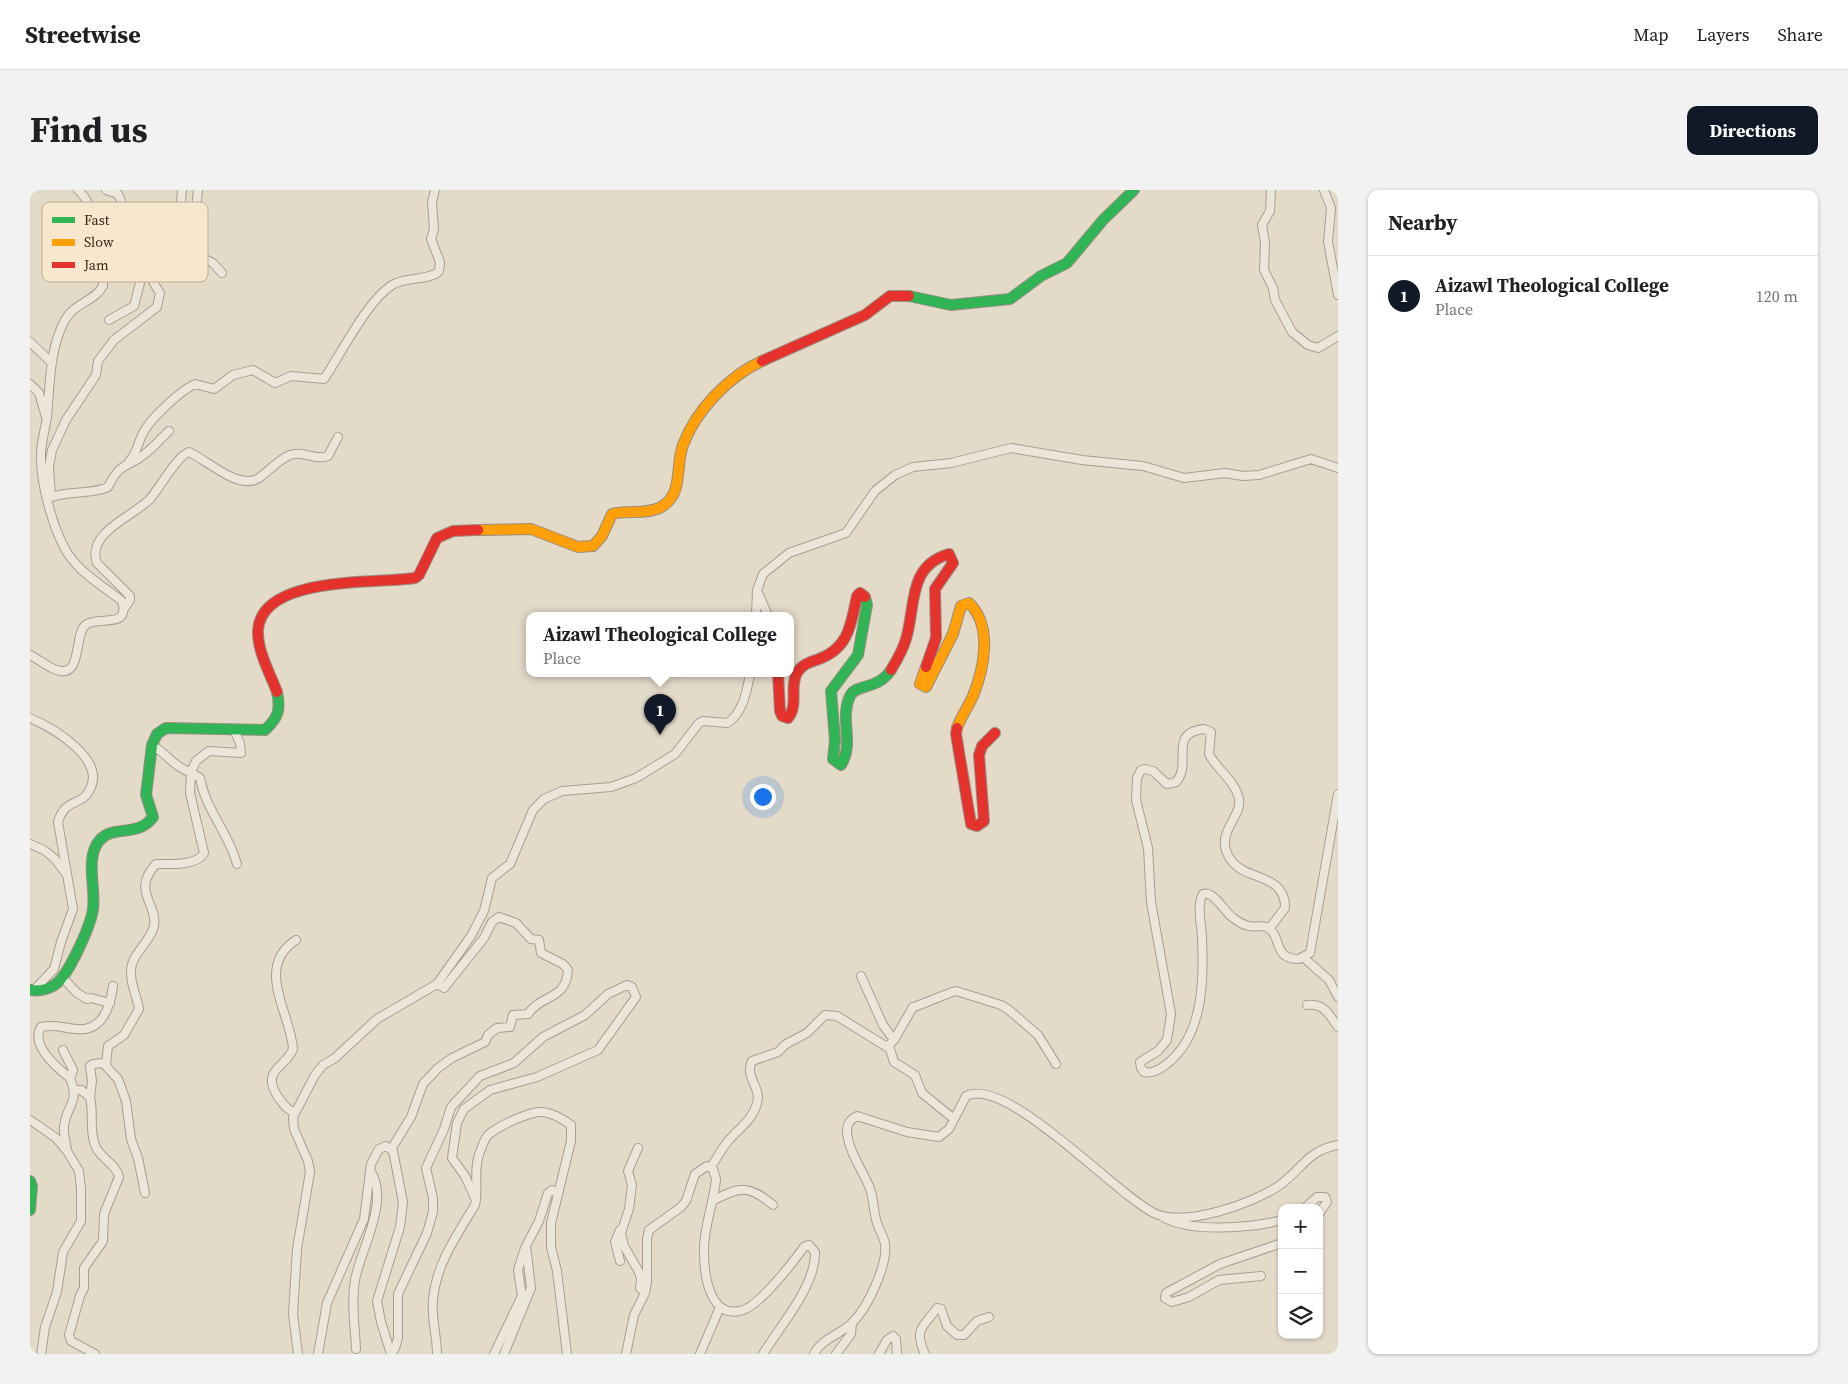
<!DOCTYPE html>
<html lang="en">
<head>
<meta charset="utf-8">
<style>
	body { margin:0; font-family:"Source Serif 4",serif; background:#f2f2f2; color:#202124 }
	.controls { position:absolute; right:15px; bottom:15px; display:grid; overflow:hidden; border-radius:10px; box-shadow:0 1px 4px #0004 }
	.controls button { width:45px; height:45px; display:grid; place-items:center; padding:0; border:0; border-bottom:1px solid #e0e0e0; background:#fff; color:#202124; font:25px sans-serif }
	.you { position:absolute; left:732px; top:606px; width:18px; height:18px; margin:-12px; border:4px solid #fff; border-radius:50%; background:#1a73e8; box-shadow:0 0 0 8px #1a73e833 }
	.badge { display:grid; place-items:center; width:32px; height:32px; border-radius:50%; background:#111827; color:#fff; font-size:16px; font-weight:700 }
	.pin { position:absolute; translate:-50% -41px; filter:drop-shadow(0 1px 2px #0008) }
	.pin::after { content:''; position:absolute; top:26px; width:18px; height:15px; background:inherit; clip-path:polygon(0 0,100% 0,50% 100%) }
	.popup { position:absolute; left:496px; top:422px; width:268px; height:65px; box-sizing:border-box; display:grid; place-content:center; border-radius:10px; background:#fff; filter:drop-shadow(0 1px 4px #0005); font-size:16px; white-space:nowrap; color:#757577 }
	.popup b { font-size:19px; color:#202124 }
	.popup::after { content:''; position:absolute; left:50%; top:100%; margin-left:-10px; border:10px solid transparent; border-top-color:#fff }
	.list { margin:0; padding:0; list-style:none }
	h2 { display:flex; justify-content:space-between; align-items:center; height:65px; margin:0; padding:0 20px; font-size:21px }
	h2 small { font-size:16px; font-weight:400; color:#757577 }
	.list li { display:grid; grid-template-columns:32px 1fr auto; gap:15px; align-items:center; box-sizing:border-box; height:80px; padding:0 20px; border-top:1px solid #e0e0e0 }
	.list b { display:block; font-size:19px; white-space:nowrap }
	.list p { margin:0; font-size:16px; white-space:nowrap; color:#757577 }
	.list em { font-size:16px; font-style:normal; color:#757577 }
	.icon { flex:none; width:28px; height:28px; fill:none; stroke:currentColor; stroke-width:2; stroke-linecap:round; stroke-linejoin:round }
	.map { position:relative; flex:none; width:1308px; height:1164px; overflow:hidden; border-radius:10px }
	header { display:flex; align-items:center; gap:30px; box-sizing:border-box; height:70px; padding:0 25px; background:#fff; border-bottom:1px solid #e0e0e0 }
	header strong { font-size:24px }
	nav { display:flex; gap:28px; margin-inline-start:auto; font-size:18px }
	.intro { display:flex; align-items:center; justify-content:space-between; box-sizing:border-box; height:120px; padding:0 30px }
	h1 { margin:0; font-size:35px }
	.button { padding:12px 22px; border-radius:10px; background:#111827; color:#fff; font-size:18px; font-weight:700 }
	main { display:flex; gap:30px; padding:0 30px }
	aside { flex:1; background:#fff; border-radius:10px; box-shadow:0 1px 4px #0004 }
	.map>svg:first-child { display:block }
	.lines { fill:none; stroke-linecap:round; stroke-linejoin:round }
	.street-casing { stroke:#a89f92; stroke-width:10 }
	.fast-casing { stroke:#988e82; stroke-width:12 }
	.slow-casing { stroke:#988e82; stroke-width:12 }
	.jam-casing { stroke:#988e82; stroke-width:12 }
	.street { stroke:#ece5da; stroke-width:8 }
	.fast { stroke:#30b455; stroke-width:10 }
	.slow { stroke:#ff9f0a; stroke-width:10 }
	.jam { stroke:#e5322d; stroke-width:10 }
	.key { fill:#f7e7cc; stroke:#bdad97; stroke-width:1 }
	.key-label { font-size:14px; fill:#37261a }
</style>
</head>
<body>
<header>
<strong>Streetwise</strong>
<nav><a>Map</a><a>Layers</a><a>Share</a></nav>
</header>
<div class="intro"><h1>Find us</h1><a class="button">Directions</a></div>
<main>
<div class="map">
<svg width="1308" height="1164" viewBox="0 0 1308 1164">
	<rect width="100%" height="100%" fill="#e4dac8"/>
	<g class="lines">
		<g class="street-casing">
			<path id="street" d="M76,0L88,4L91,11L92,30L107,63L102,79L112,85L104,116L79,130
				M1241,0L1240,21L1232,35L1235,53L1234,80L1243,98L1245,110L1262,142L1278,155L1288,158L1308,146
				M1294,0L1301,18L1298,52L1308,105
				M147,56L152,0
				M144,64L153,70L163,66L171,67L183,73L192,83
				M0,152L22,173
				M0,194L9,203L16,227
				M98,273C110,259 107,251 116,238C125,225 150,201 165,194L184,199L203,185L223,180L245,193L261,186L294,189C311,164 337,111 362,95C374,87 402,90 409,81L410,72L401,49L404,39L402,12L405,0
				M21,306L19,277L22,260L36,230L66,185L68,171L84,150L127,117L130,103C122,91 116,83 127,70L144,64L158,45L165,29L168,0
				M22,307C40,300 62,305 78,297C92,269 98,279 116,263C124,257 131,248 139,241
				M727,400L738,426
				M94,419L100,410V406L67,373C56,343 102,327 120,309C130,297 148,265 159,262C177,270 209,301 229,288C239,281 249,269 260,265C273,260 286,271 298,266L308,247
				M726,426L727,400L733,384L759,363L816,343L845,301L865,285L883,277L921,273L981,258L1052,270L1113,276L1154,288L1195,283L1213,286L1229,285L1281,269L1308,278
				M0,465C8,469 15,475 24,479C55,492 42,442 57,434C71,426 100,439 92,411C72,395 46,381 34,357C22,334 10,291 11,265C11,252 15,240 17,227C20,196 19,159 35,130C44,113 64,112 73,96C74,71 68,17 48,0
				M0,528C23,538 78,570 59,601C50,617 36,607 28,632L43,719L31,752L24,779L5,799
				M204,540L210,553L211,563L179,561L166,571L161,582L170,588C176,621 198,641 207,674
				M0,654L14,660L25,669L37,685
				M1239,739L1255,718C1256,683 1215,691 1201,670C1182,644 1213,627 1209,609C1205,590 1187,580 1179,564L1181,542L1174,539C1137,543 1163,573 1146,592L1137,594L1123,581L1115,579L1111,580L1107,588L1106,610L1118,658L1121,712L1141,824L1137,850L1128,861L1110,872L1111,878L1114,882C1123,884 1131,879 1138,873C1173,845 1174,791 1172,749C1172,735 1166,716 1173,704C1183,700 1194,721 1202,727C1207,731 1213,735 1219,736C1226,738 1233,734 1239,738C1252,748 1243,769 1269,769L1280,763L1308,604
				M1274,768L1299,790L1308,807
				M831,786L853,835L864,850
				M32,787L47,803L57,809L61,808L80,813
				M1277,815C1295,813 1299,825 1308,837
				M859,856L864,872L885,885L892,903L924,929
				M33,860L43,880L40,888C50,913 37,914 34,936C33,944 36,952 37,960
				M76,875L78,856L94,845L109,819C107,806 100,794 101,781C101,764 120,753 124,736C128,714 101,701 126,674C140,674 167,676 174,663L160,603L161,582C146,579 136,563 122,555
				M40,888C26,877 0,855 11,837C27,834 31,838 46,839C72,842 80,818 83,796
				M44,900H51L60,907L62,891L60,876L63,874L73,873L88,889L96,911L101,949L108,968L115,1003
				M60,907C64,923 59,940 65,955C69,968 86,973 89,987L74,1024L73,1051L54,1078V1098L50,1106L39,1145L41,1151L65,1164
				M265,923C256,919 254,915 248,907C230,879 256,878 263,859C261,824 224,777 266,750
				M0,930L26,948L37,961L49,981L51,999V1031L33,1062L27,1102L15,1137L11,1164
				M362,958L381,927L393,894L408,878L422,868L455,852L458,845L467,838L480,837L483,825L498,824C511,804 536,811 538,780L533,774L511,763L509,750L501,749L486,733L469,727L462,732L454,748L414,798L407,794
				M608,958L598,981L602,995L599,1019L591,1043L594,1056L609,1082L611,1089L610,1098L615,1103
				M681,977C687,968 692,958 699,950C709,938 723,930 727,913C732,898 714,887 722,871L748,862L756,854L777,843L795,825L807,826L857,857L864,850L883,817C891,815 923,801 926,801L971,815L979,820L1008,845L1026,874
				M682,1011C710,997 718,994 743,1015
				M1275,1018L1287,1007H1295L1297,1012L1289,1024
				M1133,1027C1160,1043 1222,1038 1252,1030
				M590,1040L585,1052L590,1071
				M1231,1086L1189,1090L1159,1107L1142,1112L1135,1108L1136,1103L1190,1074L1252,1053
				M326,1159C325,1137 321,1113 325,1090C330,1061 360,1011 341,982
				M268,1164L263,1124L267,1059L280,982L278,971L264,939L263,927L285,885L293,875L305,868L347,829L407,794L441,746L454,721L462,688L480,674L503,620L514,609L532,601L581,597L606,588L645,564L669,533L673,531L697,533C713,524 717,500 720,484
				M288,1164L297,1113L334,1029L341,974L349,959L356,956L363,961L373,1012L370,1037L347,1111L351,1132L361,1164
				M361,1164L365,1158L368,1148V1104L397,1043L403,1022V1008L396,978L414,939L421,917L450,886L484,873L513,847L555,825L578,804L597,795L602,797L606,807L568,860L507,887L460,900L434,919L427,933L422,968L435,986L446,1010
				M407,1164C407,1146 401,1127 403,1110C406,1074 427,1045 445,1015C449,998 443,981 449,965C451,959 455,947 459,944C471,935 494,924 509,922C519,921 533,929 541,935V951L521,1033V1057L527,1081L537,1164
				M464,1164L492,1106L488,1080L495,1058
				M474,1164L501,1098L496,1056L509,1031L518,1003L522,1000L527,1003
				M596,1164L604,1125L615,1103L617,1092V1049L619,1040L651,1017L656,1011L665,984L677,976L683,979L686,989C684,1013 673,1038 674,1062C674,1085 680,1131 713,1120C730,1115 764,1071 774,1057L779,1055L785,1062C786,1096 750,1136 733,1164
				M670,1164L690,1117
				M784,1164C791,1149 811,1144 822,1133C837,1119 858,1075 855,1054C854,1047 849,1040 847,1033C843,1021 844,1007 839,996C832,979 817,959 817,940C817,933 821,929 827,926L877,942L909,947L919,939L936,906C976,885 1085,1004 1124,1023C1155,1038 1224,1013 1250,995C1273,978 1277,961 1308,955
				M806,1164L821,1144L822,1133
				M849,1164L857,1150L863,1146L866,1149L867,1164
				M895,1164C883,1138 894,1137 907,1118L911,1119L917,1136L927,1145H934L947,1131L959,1127"/>
		</g>
		<g class="fast-casing">
			<path id="fast" d="M879,106L921,115L980,109L1011,86L1037,73L1073,30L1104,0
				M835,407L837,415L828,465L801,501L805,550L803,569L811,575C825,553 809,529 820,506C826,493 847,501 861,480
				M0,800C11,802 24,798 31,789C42,776 61,735 63,719C66,699 55,668 69,651C82,634 108,648 123,627L116,605L122,555L127,544L136,538L235,540C248,528 251,520 247,502
				M0,991L2,996L0,1020"/>
		</g>
		<g class="slow-casing">
			<path id="slow" d="M448,340L501,339L548,357L563,356L572,346L582,324C597,320 617,325 631,317C654,304 645,276 653,255C666,220 699,186 732,171
				M896,477L890,494L896,497L923,444L931,416L939,413C963,436 954,479 943,506C938,517 931,527 927,538"/>
		</g>
		<g class="jam-casing">
			<path id="jam" d="M732,171L835,125L860,106H879
				M861,480C867,470 873,460 876,449C886,417 877,376 919,364L923,373L905,399L906,448L896,477
				M748,484L750,521L752,526L758,528C769,515 759,498 767,483C772,474 780,472 789,469C819,458 821,434 827,406L830,403L835,407
				M247,502C240,483 227,461 228,440C232,385 347,394 385,388L389,385L407,348L423,341L448,340
				M927,538L926,544L941,634L947,636L954,631L949,565L952,556L965,543"/>
		</g>
		<use href="#street" class="street"/>
		<use href="#fast" class="fast"/>
		<use href="#slow" class="slow"/>
		<use href="#jam" class="jam"/>
	</g>
	<rect x="12" y="12" width="166" height="80" rx="8" class="key"/>
	<rect x="22" y="27" width="23" height="6" fill="#30b455"/>
	<rect x="22" y="49" width="23" height="7" fill="#ff9f0a"/>
	<rect x="22" y="72" width="23" height="6" fill="#e5322d"/>
	<g class="key-label">
		<text x="54" y="35">Fast</text>
		<text x="54" y="57">Slow</text>
		<text x="54" y="80">Jam</text>
	</g>
</svg>
<div class="controls">
<button>+</button>
<button>−</button>
<button><svg class="icon" aria-label="layers" viewBox="0 0 24 24"><path d="M12 4l9 5-9 5-9-5zM3 14l9 5 9-5"/></svg></button>
</div>
<div class="you"></div>
<div class="pin badge" style="left:630px;top:545px">1</div>
<div class="popup"><b>Aizawl Theological College</b>Place</div>
</div>
<aside>
<h2>Nearby<small></small></h2>
<ul class="list">
<li><span class="badge">1</span><div><b>Aizawl Theological College</b><p>Place</p></div><em>120 m</em></li>
</ul>
</aside>
</main>
</body>
</html>
